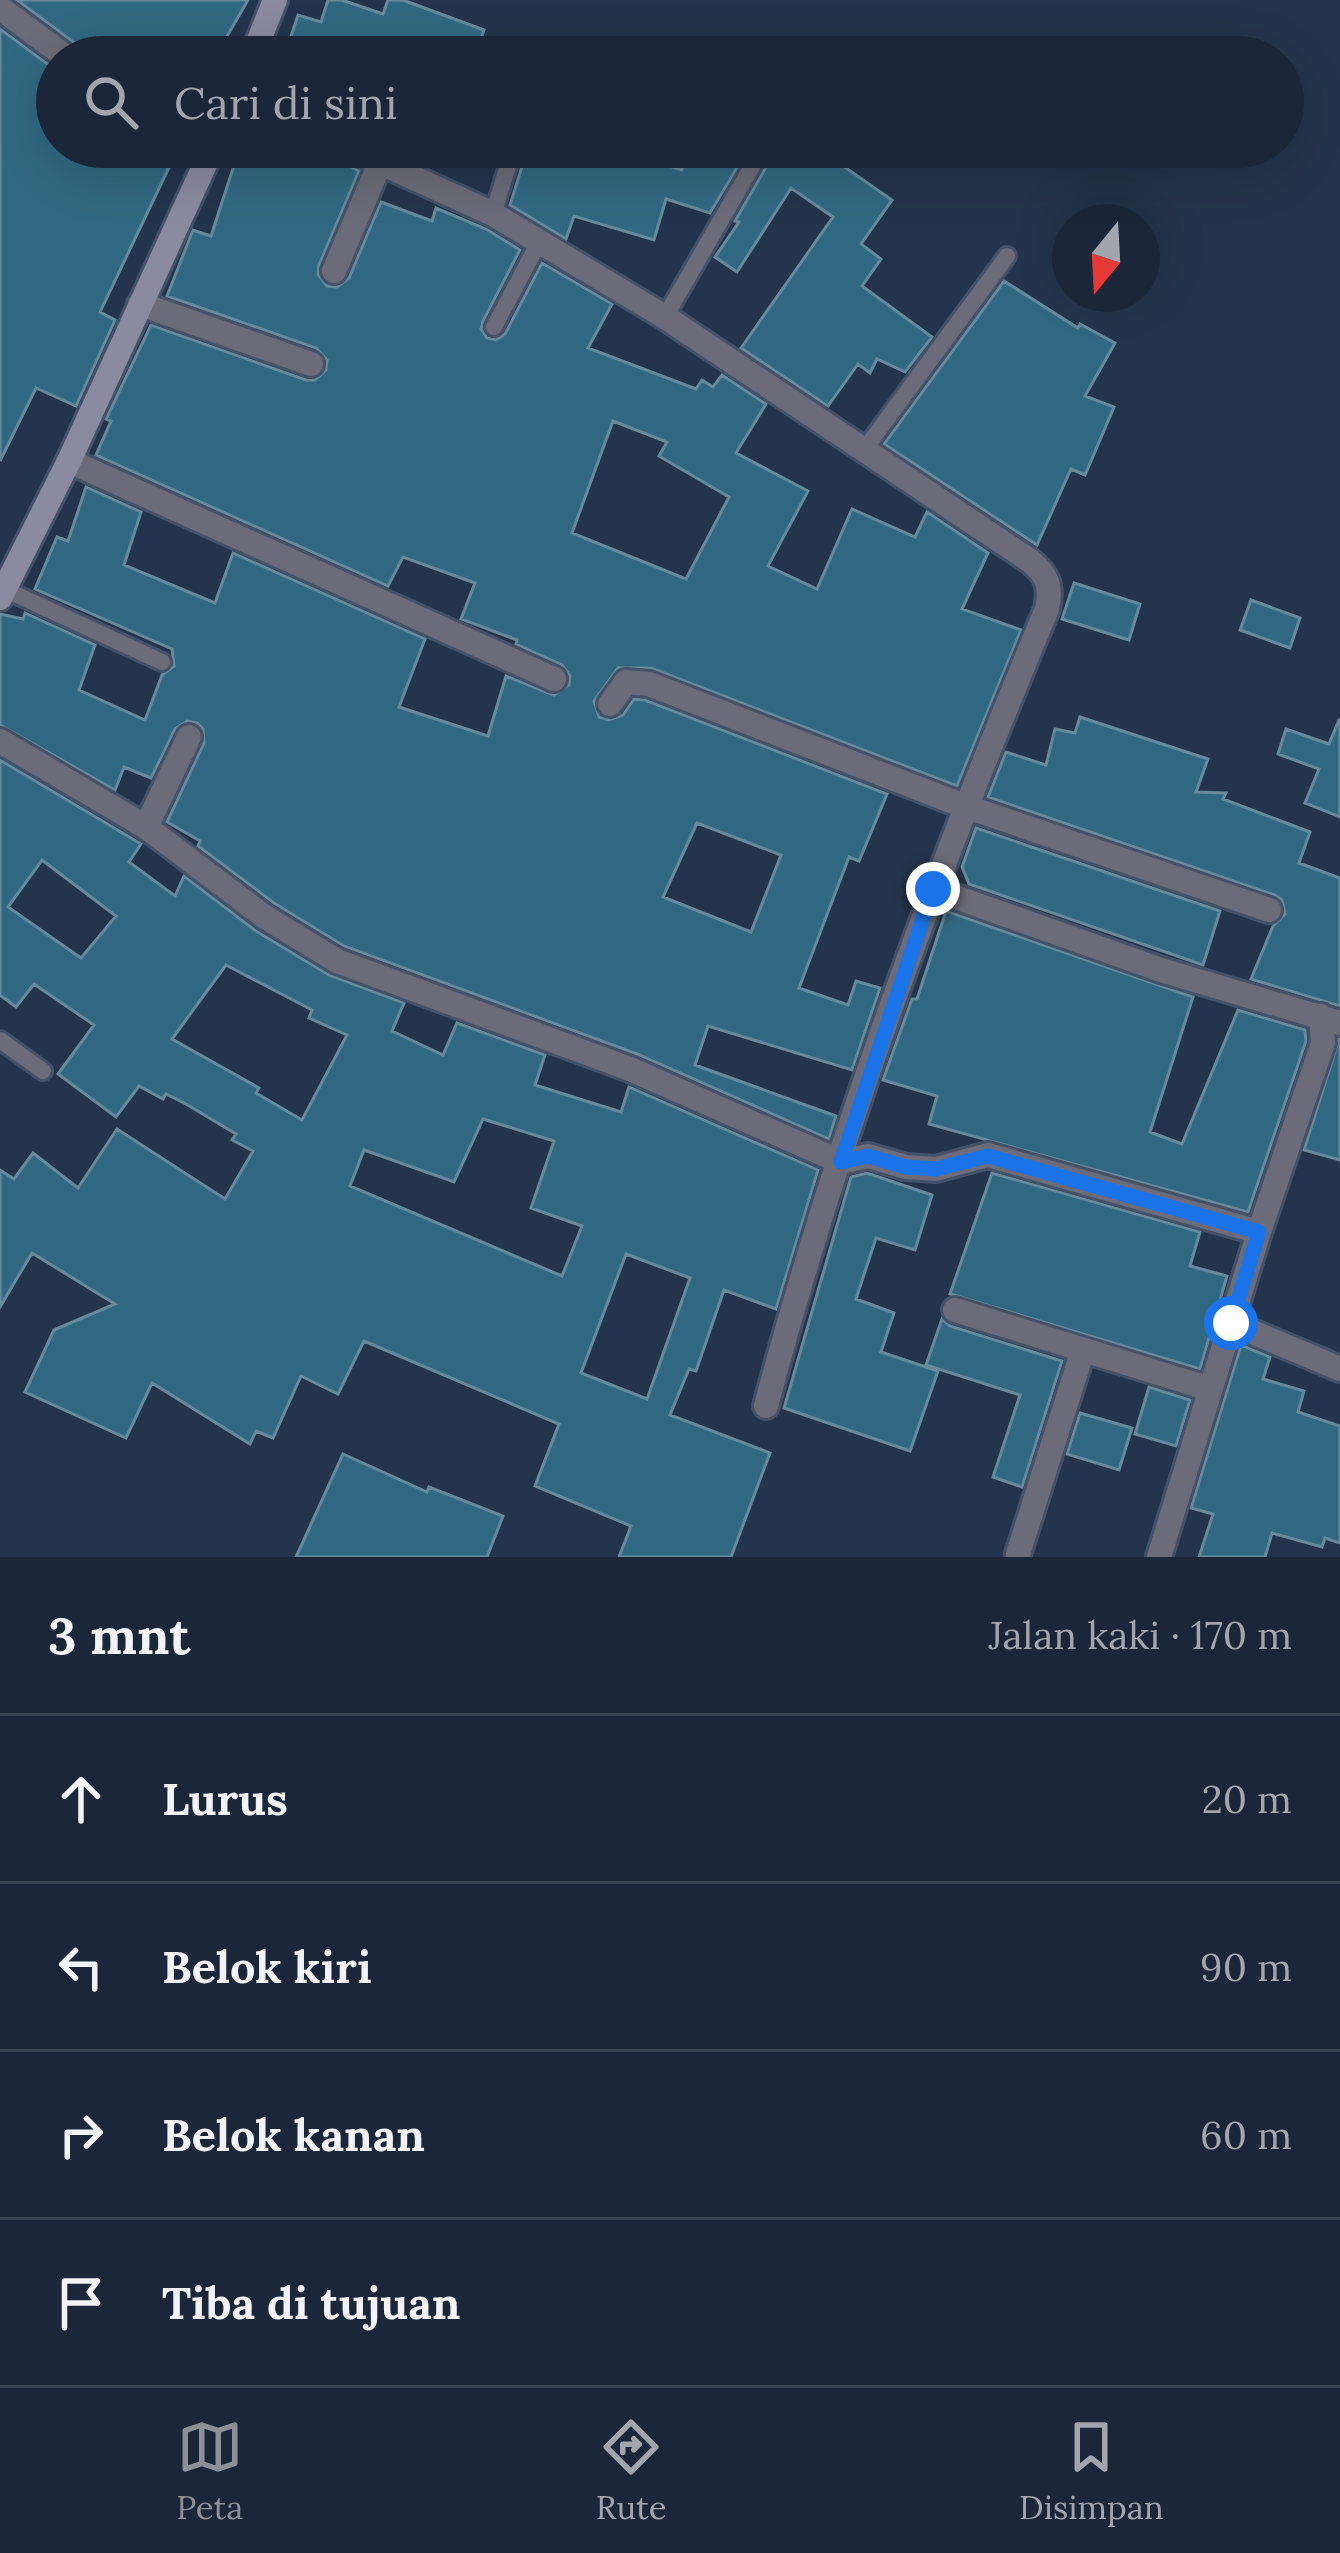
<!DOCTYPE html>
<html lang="id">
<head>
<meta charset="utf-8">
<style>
	body { margin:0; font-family:Lora,serif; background:#242f41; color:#f1f3f6 }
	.compass { position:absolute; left:1052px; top:204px; width:108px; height:108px; border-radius:50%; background:#1b2739; box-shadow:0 12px 48px #0002; rotate:198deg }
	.stop { position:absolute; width:36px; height:36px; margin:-27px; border:9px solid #1a73e8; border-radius:50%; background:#fff }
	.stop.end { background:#1a73e8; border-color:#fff; box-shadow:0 3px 12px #0008 }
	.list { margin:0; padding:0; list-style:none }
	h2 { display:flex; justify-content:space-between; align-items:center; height:156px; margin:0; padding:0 48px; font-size:51px }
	h2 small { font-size:39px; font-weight:400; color:#a0a5ae }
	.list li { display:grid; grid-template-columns:78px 1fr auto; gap:36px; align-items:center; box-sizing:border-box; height:168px; padding:0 48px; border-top:3px solid #394453 }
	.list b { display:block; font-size:45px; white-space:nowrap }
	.list em { font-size:39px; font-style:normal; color:#a0a5ae }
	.icon { flex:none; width:66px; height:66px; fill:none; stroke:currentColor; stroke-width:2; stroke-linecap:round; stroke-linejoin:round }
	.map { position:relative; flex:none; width:1340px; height:1557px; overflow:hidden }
	.search { position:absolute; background:#1b2739; box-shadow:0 12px 48px #0002; left:36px; right:36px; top:36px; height:132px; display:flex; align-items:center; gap:30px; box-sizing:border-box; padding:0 42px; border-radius:66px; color:#a0a5ae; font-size:45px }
	.sheet { height:828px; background:#1b2739 }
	nav { display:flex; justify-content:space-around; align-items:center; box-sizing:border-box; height:168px; border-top:3px solid #394453; background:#1b2739; font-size:33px; color:#a0a5ae }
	nav a { display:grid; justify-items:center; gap:6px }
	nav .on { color:#8c9099 }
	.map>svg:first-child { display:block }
	.building { fill:#316881; stroke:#668a9c; stroke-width:3; fill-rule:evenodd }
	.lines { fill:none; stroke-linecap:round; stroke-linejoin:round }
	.lane-casing { stroke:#435268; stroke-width:22 }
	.street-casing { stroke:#435268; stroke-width:30 }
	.secondary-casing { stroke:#435268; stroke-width:30 }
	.lane { stroke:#6b6b79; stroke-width:16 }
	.street { stroke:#6b6b79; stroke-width:24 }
	.secondary { stroke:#8a8aa0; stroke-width:24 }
	.route { stroke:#1a73e8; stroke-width:15 }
</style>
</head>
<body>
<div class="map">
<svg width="1340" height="1557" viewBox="0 0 1340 1557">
	<rect width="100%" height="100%" fill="#24344c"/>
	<path class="building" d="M17,0H248L215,57H82L76,44Z
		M328,0H342L383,14L388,0H403L484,30L475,57H284L298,15L321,22Z
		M0,29L57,71V147H158L174,157L100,312L115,320L76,406L36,388L0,461Z
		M240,147H330L333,157L359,171L319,265L318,274L327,286L337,287L349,278L381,202L432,221L436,208L486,229L520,250L483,321L481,329L487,338L496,340L505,334L542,263L612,304L588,348L696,389L702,380L713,387L722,375L766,404L736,453L808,491L768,566L817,589L852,509L915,537L927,512L988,553L962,609L1021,630L957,786L651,668H618L594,701L599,717L609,720L623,715L634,699L645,700L887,794L859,861L849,857L799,988L848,1005L856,981L880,988L852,1070L708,1026L695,1065L836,1116L829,1139L637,1054L344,946L274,903L198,846L200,841L167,822L204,743L203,729L197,723L187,721L175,729L151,778L124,767L115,790L0,725V614L23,619L25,613L95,645L79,690L145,720L162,675L174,666L172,649L35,589L57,537L68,541L86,487L141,512L124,565L215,603L233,553L425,639L399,707L488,736L506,676L554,695L569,685L570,676L562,665L516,644L517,640L461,619L475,583L403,557L388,586L96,455L111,421L106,419L151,325L306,380H315L326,370L327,360L316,348L167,296L193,230L211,236ZM613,421L667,442L659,456L729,497L686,579L572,533ZM697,823L781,855L751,932L663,897Z
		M528,147H622L621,152L682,170L690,147H816L892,200L861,244L881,259L862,286L932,337L905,372L877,359L870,373L858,364L828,406L741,348L833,217L791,188L737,272L715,257L739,222L735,221L765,169L767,162L761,153L753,150L744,156L710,213L666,199L654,240L574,216L566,239L510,205Z
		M1004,281L1078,328L1080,324L1115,343L1085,396L1114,407L1085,475L1071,469L1037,545L884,444Z
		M1074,583L1140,604L1129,640L1062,619Z
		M1251,600L1300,618L1290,648L1240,630Z
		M1080,717L1208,759L1196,792L1226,793L1223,799L1310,832L1299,863L1340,878V1006L1251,979L1273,926L1285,914L1282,900L1275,895L988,797L1006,752L1046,765L1055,729L1075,733Z
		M1339,720H1340V817L1305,803L1319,769L1278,754L1286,729L1329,744Z
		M0,760L141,844L129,862L175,896L184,876L256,931L329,975L404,1003L392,1031L443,1055L457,1023L545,1055L535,1085L621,1112L629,1087L818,1170L776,1309L724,1290L696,1371L689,1369L670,1415L770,1453L731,1557H619L631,1526L535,1486L559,1424L364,1341L338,1394L301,1376L273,1438L256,1431L250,1444L152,1383L126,1438L25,1392L54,1330L115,1304L32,1253L0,1307V1170L14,1179L33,1153L78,1188L117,1129L225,1199L253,1151L232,1140L236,1134L186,1104L166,1094L163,1099L139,1086L116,1117L58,1074L94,1025L34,984L16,1007L0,995ZM42,860L116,916L81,958L8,907ZM226,965L312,1010L309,1018L347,1035L302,1120L256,1093L259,1088L172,1039ZM483,1119L554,1141L531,1208L582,1226L562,1276L350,1186L364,1150L454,1182ZM626,1254L690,1278L647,1399L581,1373Z
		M976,828L1220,911L1203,965L969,884L962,867Z
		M946,911L1193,997L1150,1132L1182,1144L1238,1010L1305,1030L1306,1041L1248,1212L929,1124L937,1096L883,1080L912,999H917Z
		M1339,1039H1340V1160L1304,1150Z
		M867,1173L932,1195L915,1250L876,1238L856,1299L894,1313L881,1352L938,1371L910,1451L784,1408L851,1177Z
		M992,1173L1200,1232L1190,1266L1227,1276L1200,1369L950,1294Z
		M942,1319L950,1326L1062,1361L1022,1487L993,1477L1020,1395L926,1365Z
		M1241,1345L1270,1357L1263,1379L1304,1391L1298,1412L1340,1426V1543L1325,1538L1322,1547L1272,1533L1265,1557H1199L1213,1514L1191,1508Z
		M1149,1387L1190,1400L1176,1446L1135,1434Z
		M1080,1413L1132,1428L1119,1470L1067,1454Z
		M343,1454L427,1492L429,1487L503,1516L487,1557H296Z"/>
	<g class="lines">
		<g class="lane-casing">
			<path id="lane" d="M493,214L514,147
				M665,317L754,163
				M494,327L539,242
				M864,450L1007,256
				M4,589L162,662
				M0,1040L43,1071"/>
		</g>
		<g class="street-casing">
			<path id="street" d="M0,8L66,57
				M187,147L206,161
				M346,147L493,214L665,317L1029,560C1047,574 1052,586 1047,609C938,868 838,1134 766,1406
				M334,271L380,163
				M140,304L311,364
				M69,461L554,679
				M610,704L626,682L649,684L964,806L1269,910
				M189,737L146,827L265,917L337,961L630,1069L841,1162L868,1156L906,1167L936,1169L988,1155L1259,1232
				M0,741L146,827
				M933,889L1161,970L1340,1023
				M955,1310L1210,1389
				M1231,1323L1340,1369
				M1018,1554L1083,1350
				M1159,1557L1259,1232L1323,1043L1321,1016"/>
		</g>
		<g class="secondary-casing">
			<path id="secondary" d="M252,57L275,0
				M0,598L69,461L213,147"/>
		</g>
		<use href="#lane" class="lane"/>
		<use href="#street" class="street"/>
		<use href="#secondary" class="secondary"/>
	</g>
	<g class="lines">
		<path class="route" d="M933,889L841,1162L868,1156L906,1167L936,1169L988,1156L1259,1232L1231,1323"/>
	</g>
</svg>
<svg class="compass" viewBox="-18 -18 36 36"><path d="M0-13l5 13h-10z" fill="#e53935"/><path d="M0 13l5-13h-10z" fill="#a0a5ae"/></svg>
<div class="stop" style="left:1231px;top:1323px"></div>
<div class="stop end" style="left:933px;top:889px"></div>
<div class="search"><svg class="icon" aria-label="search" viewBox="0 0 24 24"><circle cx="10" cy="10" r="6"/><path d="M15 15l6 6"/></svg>Cari di sini</div>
</div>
<section class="sheet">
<h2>3 mnt<small>Jalan kaki · 170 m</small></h2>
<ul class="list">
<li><svg class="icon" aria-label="ahead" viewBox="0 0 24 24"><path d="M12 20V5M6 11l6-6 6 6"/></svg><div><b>Lurus</b></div><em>20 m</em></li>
<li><svg class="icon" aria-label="left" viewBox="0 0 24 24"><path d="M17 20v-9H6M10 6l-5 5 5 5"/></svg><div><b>Belok kiri</b></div><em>90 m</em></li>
<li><svg class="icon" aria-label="right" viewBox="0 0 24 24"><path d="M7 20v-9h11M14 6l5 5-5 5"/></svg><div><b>Belok kanan</b></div><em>60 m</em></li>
<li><svg class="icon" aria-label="arrive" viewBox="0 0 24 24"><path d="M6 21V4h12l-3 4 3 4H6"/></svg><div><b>Tiba di tujuan</b></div></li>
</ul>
</section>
<nav>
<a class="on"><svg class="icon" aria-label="map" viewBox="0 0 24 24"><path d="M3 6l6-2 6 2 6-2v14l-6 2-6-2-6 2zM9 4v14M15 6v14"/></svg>Peta</a>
<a><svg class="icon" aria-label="directions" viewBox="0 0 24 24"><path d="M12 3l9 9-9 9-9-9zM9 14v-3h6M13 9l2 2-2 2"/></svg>Rute</a>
<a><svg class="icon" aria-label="saved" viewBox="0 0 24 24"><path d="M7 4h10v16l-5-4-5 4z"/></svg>Disimpan</a>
</nav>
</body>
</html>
